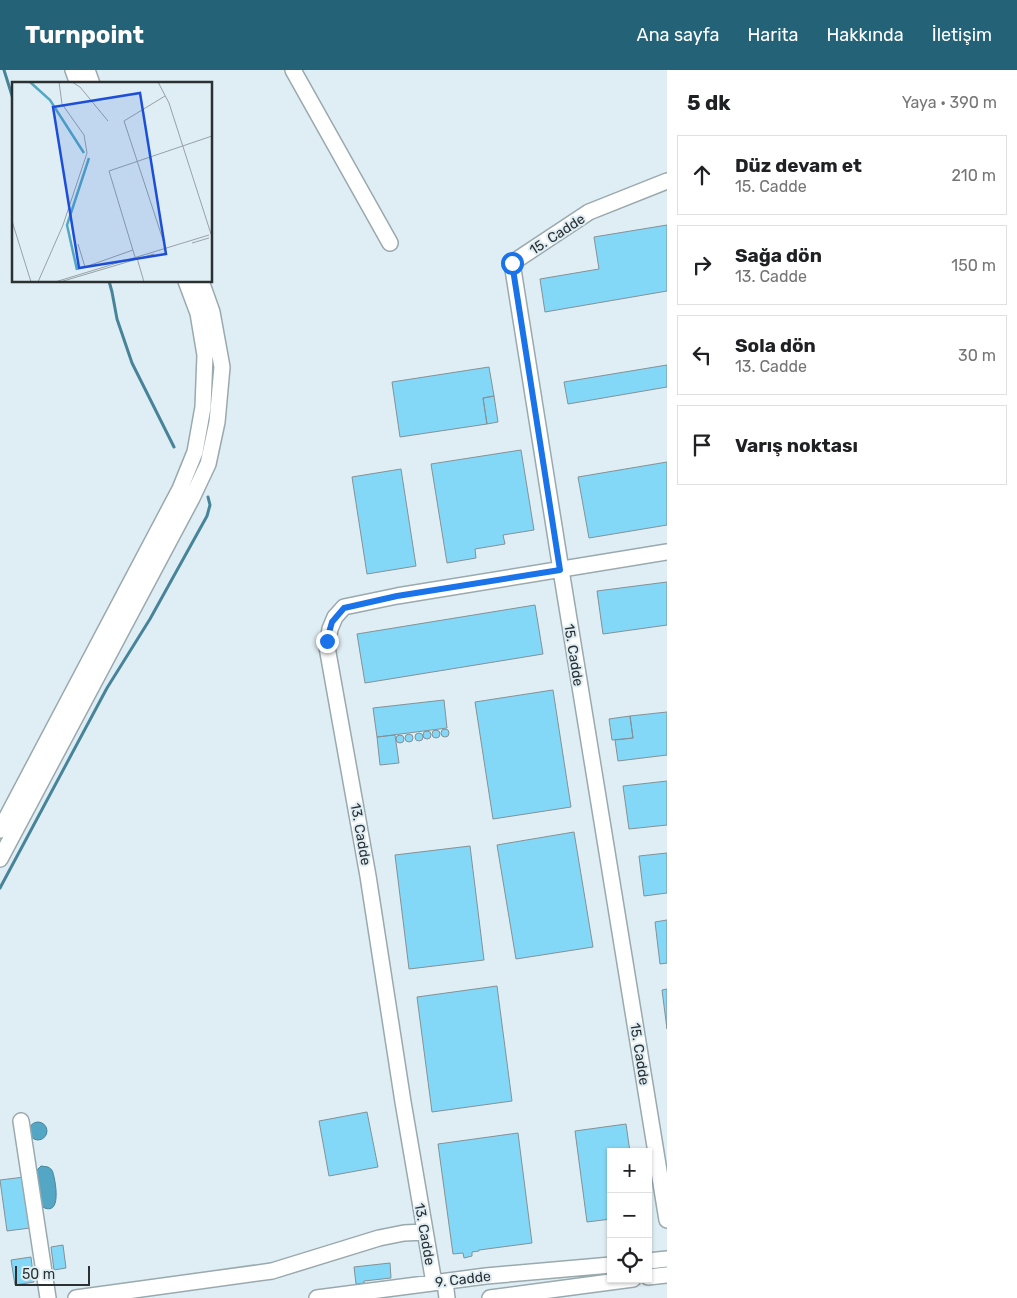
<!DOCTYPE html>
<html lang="tr">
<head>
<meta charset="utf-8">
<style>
	body { margin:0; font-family:Rubik,sans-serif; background:#f2f2f2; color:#202124 }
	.controls { position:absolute; right:15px; bottom:15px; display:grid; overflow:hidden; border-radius:0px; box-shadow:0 1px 4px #0004 }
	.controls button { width:45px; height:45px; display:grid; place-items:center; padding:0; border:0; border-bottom:1px solid #e0e0e0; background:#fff; color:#202124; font:25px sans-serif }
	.scale { position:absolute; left:15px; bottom:12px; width:75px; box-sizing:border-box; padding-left:5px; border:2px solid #2b3133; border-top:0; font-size:14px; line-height:18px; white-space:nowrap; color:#2b3133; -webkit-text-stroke:4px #dfeef4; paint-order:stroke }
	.stop { position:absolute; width:15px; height:15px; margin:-11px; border:4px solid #1a73e8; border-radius:50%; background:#fff }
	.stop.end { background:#1a73e8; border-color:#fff; box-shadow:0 1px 5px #0008 }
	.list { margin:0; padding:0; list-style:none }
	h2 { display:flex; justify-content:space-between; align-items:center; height:65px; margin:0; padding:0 20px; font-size:21px }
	h2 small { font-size:16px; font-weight:400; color:#757577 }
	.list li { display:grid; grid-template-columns:32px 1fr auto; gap:15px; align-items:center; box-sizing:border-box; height:80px; margin:0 10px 10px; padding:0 10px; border:1px solid #e0e0e0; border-radius:0px }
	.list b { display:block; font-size:19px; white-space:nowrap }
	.list p { margin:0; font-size:16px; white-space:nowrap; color:#757577 }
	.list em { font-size:16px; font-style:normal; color:#757577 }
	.icon { flex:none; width:28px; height:28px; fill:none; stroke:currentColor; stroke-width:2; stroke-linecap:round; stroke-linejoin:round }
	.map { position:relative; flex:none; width:667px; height:1228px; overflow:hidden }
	header { display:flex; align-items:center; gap:30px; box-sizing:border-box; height:70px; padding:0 25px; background:#236277; color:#fff }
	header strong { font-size:24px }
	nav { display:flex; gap:28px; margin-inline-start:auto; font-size:18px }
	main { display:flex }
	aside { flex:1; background:#fff }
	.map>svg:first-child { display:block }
	.water { fill:#53a7c5; stroke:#478499 }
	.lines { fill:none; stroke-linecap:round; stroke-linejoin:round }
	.stream { stroke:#478499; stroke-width:3 }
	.building { fill:#84d8f7; stroke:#849197 }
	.minor-casing { stroke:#9aa9ae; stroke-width:18 }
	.minor { stroke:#fff; stroke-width:15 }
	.route { stroke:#1a73e8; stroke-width:6 }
	.labels { text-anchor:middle; stroke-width:4; stroke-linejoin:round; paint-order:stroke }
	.street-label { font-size:14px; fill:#2b3133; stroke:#dfeef4 }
	.inset-river { fill:none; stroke:#53a7c5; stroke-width:2.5 }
	.inset-road { fill:none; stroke:#97a2a7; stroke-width:1 }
	.view { fill:#1d4ed8; fill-opacity:0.15; stroke:#1d4ed8; stroke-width:2.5 }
	.inset-edge { fill:none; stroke:#2b3133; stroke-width:2.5 }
</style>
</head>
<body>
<header>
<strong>Turnpoint</strong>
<nav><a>Ana sayfa</a><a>Harita</a><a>Hakkında</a><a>İletişim</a></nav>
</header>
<main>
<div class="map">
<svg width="667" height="1228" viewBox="0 0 667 1228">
	<rect width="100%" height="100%" fill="#dfeef4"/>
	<path class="water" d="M29 1061a9 9 0 1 1 18 0a9 9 0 1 1-18 0Z
		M41,1096L48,1097C51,1099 52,1099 53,1103C56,1113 62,1149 41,1136L35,1103L37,1100Z"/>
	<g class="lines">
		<path class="stream" d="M4,0L14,32
			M109,211L112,222L117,249L132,293L174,377
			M0,818L107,618L150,549L207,446L210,435L208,427"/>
	</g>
	<path class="building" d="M667,155V221L545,242L540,209L599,199L594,167Z
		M667,295V317L568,334L564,312Z
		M489,297L494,326L483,328L487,354L400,367L392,312Z
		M494,326L498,352L487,354L483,328Z
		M521,380L534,460L503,465L505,474L475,479L476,488L447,493L431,394Z
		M667,392V455L589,468L578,407Z
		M401,399L416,496L367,504L352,407Z
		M667,512V555L603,564L597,521Z
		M535,535L543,584L365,613L357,564Z
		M553,620L571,737L493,749L475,632Z
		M444,630L447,658L377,667L373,638Z
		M667,642V685L618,691L615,670L633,668L630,646Z
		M630,646L633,668L612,670L609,649Z
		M441 663a4 4 0 1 1 8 0a4 4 0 1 1-8 0Z
		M432 664a4 4 0 1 1 8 0a4 4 0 1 1-8 0Z
		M423 665a4 4 0 1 1 8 0a4 4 0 1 1-8 0Z
		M415 667a4 4 0 1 1 8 0a4 4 0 1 1-8 0Z
		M405 668a4 4 0 1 1 8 0a4 4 0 1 1-8 0Z
		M395,665L399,693L380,695L377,667Z
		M396 669a4 4 0 1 1 8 0a4 4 0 1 1-8 0Z
		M667,711V755L629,759L623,716Z
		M574,762L593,877L516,889L497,775Z
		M470,776L484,890L409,899L395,785Z
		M667,783V823L644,826L639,786Z
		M667,850V893L660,894L655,852Z
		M497,916L512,1031L432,1042L417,927Z
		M667,919V959L662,920Z
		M367,1042L378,1097L329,1106L319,1051Z
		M626,1054L630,1082H611V1149L587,1152L575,1061Z
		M518,1063L532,1173L479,1180V1181L472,1182V1186L464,1188L463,1183L453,1184L438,1074Z
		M24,1107L30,1158L7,1161L0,1110Z
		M63,1175L66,1198L54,1200L51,1177Z
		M31,1187L34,1212L15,1215L11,1190Z
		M390,1193L391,1208L364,1211V1213L356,1214L354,1197Z"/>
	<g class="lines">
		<g class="minor-casing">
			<path id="minor" d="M73,0L78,14
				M87,0L92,14
				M293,0L390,173
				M667,111L589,142L512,193L561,500L667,1150
				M0,760L180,419L195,382L203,337L205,285L198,243L186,211
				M0,789L192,428L208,394L217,352L222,297L212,242L201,211
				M21,1051L48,1228
				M648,1191L667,1189
				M648,1207L667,1205
				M445,1212L447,1228
				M434,1213L403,1032L368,806L327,577L330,559L335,547L344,537L397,526L667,482
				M76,1228L272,1201L379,1168L404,1163L425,1162
				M317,1228L486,1206L611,1195
				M490,1228L633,1209"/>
		</g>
		<use href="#minor" class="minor"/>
	</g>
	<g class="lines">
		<path class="route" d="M327,571L330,559L332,552L344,538L397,526L560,500L512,193"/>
	</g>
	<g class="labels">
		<g class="street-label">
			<text transform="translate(557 164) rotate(-33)" y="5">15. Cadde</text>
			<text transform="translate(574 585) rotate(81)" y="5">15. Cadde</text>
			<text transform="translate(361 764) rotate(80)" y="5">13. Cadde</text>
			<text transform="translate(640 984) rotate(81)" y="5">15. Cadde</text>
			<text transform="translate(425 1164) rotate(80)" y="5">13. Cadde</text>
			<text transform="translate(463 1209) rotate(-7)" y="5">9. Cadde</text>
		</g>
	</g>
	<g transform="translate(12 12)">
		<rect width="200" height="200" fill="#dfeef4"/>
		<path class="inset-river" d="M18,0L38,18L72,71M65,188L55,143L77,76"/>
		<path class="inset-road" d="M60,0L68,5L96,39M146,0L157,21L199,152M153,14L112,39L154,167M0,139L19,200M180,161L197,156M66,162L73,185L121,168M123,175L97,89L200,54M125,176L132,200M26,200L51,143L75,71L72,53L50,22L47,0M43,200L197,153M48,200L142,172"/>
		<path class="view" d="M128,11L154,172L67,186L41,25Z"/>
		<rect width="200" height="200" class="inset-edge"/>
	</g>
</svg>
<div class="controls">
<button>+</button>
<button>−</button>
<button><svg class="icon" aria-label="locate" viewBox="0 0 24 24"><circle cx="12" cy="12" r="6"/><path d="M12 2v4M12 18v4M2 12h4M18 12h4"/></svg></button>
</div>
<div class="scale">50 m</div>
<div class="stop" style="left:512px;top:193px"></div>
<div class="stop end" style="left:327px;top:571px"></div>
</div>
<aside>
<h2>5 dk<small>Yaya · 390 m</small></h2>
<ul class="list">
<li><svg class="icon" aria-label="ahead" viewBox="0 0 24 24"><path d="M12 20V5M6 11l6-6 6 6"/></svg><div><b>Düz devam et</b><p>15. Cadde</p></div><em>210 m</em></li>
<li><svg class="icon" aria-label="right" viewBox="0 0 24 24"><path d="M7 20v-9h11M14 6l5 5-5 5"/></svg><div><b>Sağa dön</b><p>13. Cadde</p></div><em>150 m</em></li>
<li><svg class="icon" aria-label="left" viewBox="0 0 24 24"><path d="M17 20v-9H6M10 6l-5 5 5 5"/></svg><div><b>Sola dön</b><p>13. Cadde</p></div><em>30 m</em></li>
<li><svg class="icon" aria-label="arrive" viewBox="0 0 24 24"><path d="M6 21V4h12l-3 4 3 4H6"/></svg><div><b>Varış noktası</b></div></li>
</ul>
</aside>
</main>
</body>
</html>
